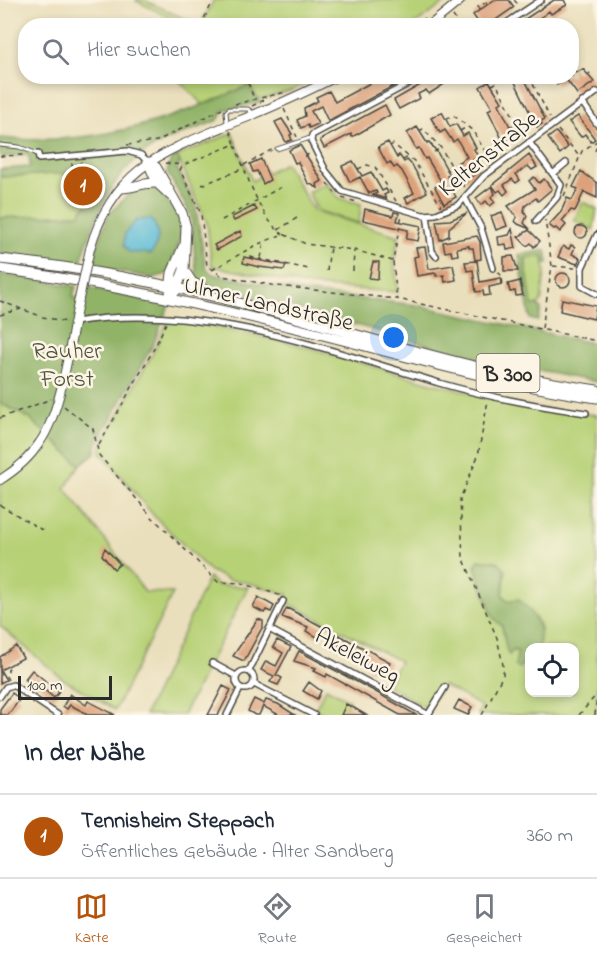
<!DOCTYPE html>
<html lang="de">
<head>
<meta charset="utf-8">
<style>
	body { margin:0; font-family:"Indie Flower",sans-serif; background:#f2f2f3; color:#1f2937 }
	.controls { position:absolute; right:18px; bottom:18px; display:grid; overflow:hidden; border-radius:12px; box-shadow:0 3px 9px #0003 }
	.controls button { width:54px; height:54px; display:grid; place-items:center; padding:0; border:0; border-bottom:2px solid #e0e1e3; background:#fff; color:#1f2937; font:30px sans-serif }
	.scale { position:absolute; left:18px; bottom:15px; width:94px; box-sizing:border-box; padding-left:6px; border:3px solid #2b2b2b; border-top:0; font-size:16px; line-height:21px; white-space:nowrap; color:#2b2b2b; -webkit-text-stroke:4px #fcf5e5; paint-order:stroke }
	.you { position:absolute; left:394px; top:338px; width:21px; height:21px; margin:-15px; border:4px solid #fff; border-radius:50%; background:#1a73e8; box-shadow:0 0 0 9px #1a73e833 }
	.badge { display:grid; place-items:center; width:39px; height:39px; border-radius:50%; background:#b45309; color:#fff; font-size:20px; font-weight:700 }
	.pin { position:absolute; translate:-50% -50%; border:3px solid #fff; box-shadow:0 2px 6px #0006 }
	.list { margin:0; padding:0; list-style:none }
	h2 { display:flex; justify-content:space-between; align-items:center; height:78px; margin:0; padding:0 24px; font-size:26px }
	h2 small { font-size:20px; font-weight:400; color:#747a83 }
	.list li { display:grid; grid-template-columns:39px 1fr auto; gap:18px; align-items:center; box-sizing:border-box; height:84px; padding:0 24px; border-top:2px solid #e0e1e3 }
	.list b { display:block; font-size:22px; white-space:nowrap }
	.list p { margin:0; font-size:20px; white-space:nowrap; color:#747a83 }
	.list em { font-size:20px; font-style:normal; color:#747a83 }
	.icon { flex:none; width:33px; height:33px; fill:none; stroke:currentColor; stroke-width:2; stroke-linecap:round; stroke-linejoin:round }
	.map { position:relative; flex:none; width:597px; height:715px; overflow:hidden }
	.search { position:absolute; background:#fff; box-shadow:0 3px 9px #0003; left:18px; right:18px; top:18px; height:66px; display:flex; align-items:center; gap:15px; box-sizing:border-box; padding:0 21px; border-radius:24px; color:#747a83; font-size:22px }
	.sheet { height:162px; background:#fff }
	nav { display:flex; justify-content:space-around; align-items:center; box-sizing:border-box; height:84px; border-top:2px solid #e0e1e3; background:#fff; font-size:16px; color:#747a83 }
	nav a { display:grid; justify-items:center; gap:3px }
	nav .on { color:#b45309 }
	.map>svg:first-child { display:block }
	.green { fill:#b7d177; stroke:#717e51; stroke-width:1.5; fill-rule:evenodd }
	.forest { fill:#91b368; stroke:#5e6f4a; stroke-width:1.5 }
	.water { fill:#57b9d5; stroke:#417280; stroke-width:1.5 }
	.building { fill:#dda27c }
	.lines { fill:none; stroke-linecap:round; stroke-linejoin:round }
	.lane-casing { stroke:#484641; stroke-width:5 }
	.street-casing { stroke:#484641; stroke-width:8 }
	.secondary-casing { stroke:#484641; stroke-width:10 }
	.primary-casing { stroke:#484641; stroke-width:11 }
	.path { stroke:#484641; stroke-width:1.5; stroke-dasharray:4.5 4.5; stroke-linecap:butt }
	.lane { stroke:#fff; stroke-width:3 }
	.street { stroke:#fff; stroke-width:5 }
	.secondary { stroke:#fff; stroke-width:8 }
	.primary { stroke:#fff; stroke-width:9 }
	.secondary-bridge-casing { stroke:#484641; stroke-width:10; stroke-linecap:butt }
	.secondary-bridge { stroke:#fff; stroke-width:8 }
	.labels { text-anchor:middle; stroke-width:5; stroke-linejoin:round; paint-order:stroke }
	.shield { fill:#fcf5e5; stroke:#6a6863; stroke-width:1.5 }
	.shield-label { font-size:22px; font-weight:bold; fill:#2b2b2b }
	.street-label { font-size:24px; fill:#2b2b2b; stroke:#fcf5e5 }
	.park-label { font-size:24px; fill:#4e543e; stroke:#fcf5e5 }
</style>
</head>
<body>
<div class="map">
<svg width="597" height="715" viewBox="0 0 597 715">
	<rect width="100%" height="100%" fill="#fcf5e5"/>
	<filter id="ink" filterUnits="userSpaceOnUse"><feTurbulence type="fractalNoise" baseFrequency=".0167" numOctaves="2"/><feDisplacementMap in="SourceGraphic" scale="12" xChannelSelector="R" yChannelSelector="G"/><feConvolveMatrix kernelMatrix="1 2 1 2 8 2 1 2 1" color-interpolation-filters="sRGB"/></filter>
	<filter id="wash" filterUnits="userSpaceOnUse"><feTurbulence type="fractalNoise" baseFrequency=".008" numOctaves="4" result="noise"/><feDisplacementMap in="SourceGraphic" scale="24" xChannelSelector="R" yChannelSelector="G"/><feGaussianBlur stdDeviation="1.35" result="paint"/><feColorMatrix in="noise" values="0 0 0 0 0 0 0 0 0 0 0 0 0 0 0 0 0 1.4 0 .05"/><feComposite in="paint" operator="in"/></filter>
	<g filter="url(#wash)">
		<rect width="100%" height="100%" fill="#eadfbc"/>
		<path class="green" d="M135,0H144L198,25H184Z
			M214,0H449L414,25H200Z
			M176,77H320L290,91L262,99L253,96L249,86L204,106Z
			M232,133L252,181L285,163L314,211L399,236L394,262L398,292L311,286L212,266L207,223L177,156Z
			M91,172L97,192L79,214L0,218V177Z
			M326,183L339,198L361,204L359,223L318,211L308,192Z
			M583,202L597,209L593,230L574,220Z
			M543,256L545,272L541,303L532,306L525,259Z
			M169,318L296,344L427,382L534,408L597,415V715H478L481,706L443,685L428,709L387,685L400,661L286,602L288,594L245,582L229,580L210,571L155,517L101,452V445L152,355ZM479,560L498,561L506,571L503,595C516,613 550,609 538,647L574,648V692H530L529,655L524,664L516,666L518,651H507L502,626L493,617L475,566Z
			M0,403L29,418L80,465L65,488L145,592L173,593L115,710L63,679L0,626Z
			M209,577L216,585L248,587L183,715H145Z
			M326,688L349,700L341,715H325L315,709Z"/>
		<path class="forest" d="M249,85L260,102L224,110L218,120C195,130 168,137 147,151C109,176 93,223 80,264L0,254V218L79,214L97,192L91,172L0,177V169L30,167L29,155L0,157V138C91,147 168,122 249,85Z
			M177,156L180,162L177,168L195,204L206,268L212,274L309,293L416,305L597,344V382L482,360L197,281L191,215L167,172L171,159Z
			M136,187L158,189L178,215L182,236L167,274L153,278L91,266L108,215Z
			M546,250L548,263L544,265L543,256L525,259L532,305H538L541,309L538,321L530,319L519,255Z
			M0,274L76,286L73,297L83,300L86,287L169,305L153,345L96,445V452L80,465L29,418L0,403Z
			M479,560C513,560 503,571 503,596L507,601L518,599C533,611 544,629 538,647L530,648L529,655L519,668L515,666L518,651L513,650L509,655L507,651L502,626L493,617L475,566Z"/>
		<path class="water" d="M151,219C160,230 160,242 151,254L129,252L124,246L125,233L137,220Z"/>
		<g id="blocks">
			<path class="building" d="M494,0H509L514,7L494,21L481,26L473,15Z
				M554,0H564L567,5L551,14L549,11L544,15L538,19L541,23L536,26H525L522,21Z
				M572,67L576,73L583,69L594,82L577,94L566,79L557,85L552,76H572Z
				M383,76H412L328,121L321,106L311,111L318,124L309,128L308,125L301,128L297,120L305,116L304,108L318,101L316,97L329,91L335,102Z
				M436,76H446L449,81L429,94L426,90L418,94L420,98L399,109L394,100Z
				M512,76H523L545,119L541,121L542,124L537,127Z
				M489,81L502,102L499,104L514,135L503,141L488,110L492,108L480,87Z
				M385,105L390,115L361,132L352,137L351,134L324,148L320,140Z
				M442,112L450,127L456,124L463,136L468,133L476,148L474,149L478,157L473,160L480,172L466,180L457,163L467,157L457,139L453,142L445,130L440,133L431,118Z
				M578,116L595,139L591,142L585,134L581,137L569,122Z
				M282,119L292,134L290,135L292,140L286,142L275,122Z
				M417,127L427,143L429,142L437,152L450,175L447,176L451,188L456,197L444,204L435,187L442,183L427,158L425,159L419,148L416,149L407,133Z
				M556,132L568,147L560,154L548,138Z
				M388,142L397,158L400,156L404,162L407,160L412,165L427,192L408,203L405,198L414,193L402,171L397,166L394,168L390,162L387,164L378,147Z
				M300,145L322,181L317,184L318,188L308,183L298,162L295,163L289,150Z
				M529,155L537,167L532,170L528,166L516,174L520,180L516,183L512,179L504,185L508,191L504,195L500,190L497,192L492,185Z
				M261,159L270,180L263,184L257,171L253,172L250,164Z
				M353,161L362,176L371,172L382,191L386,189L388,193L384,195L386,199L373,195L377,193L376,191L369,193L360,177L350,182L342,166Z
				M581,171L597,183V198L584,192L575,211L571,210L562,221L566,225L560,232L556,228L554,229L549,225L561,212L567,198L572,200L578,189L573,187Z
				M87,176L91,192L79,195L75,179Z
				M534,177L539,183L544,179L552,189L538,201L536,198L525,206L524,211L527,216L524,223L530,229L518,224L515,221L517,217L508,206L535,189L529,181Z
				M492,186L495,194L491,197L495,202L490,206L486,201L481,205L476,198Z
				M254,206L257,210L234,221L232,217Z
				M365,209L393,216L394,212L399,213L397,221L421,226L418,241L406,239L408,230L363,220Z
				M502,212L507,226L496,230L491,216Z
				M467,213L449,228V236L440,240L436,221L450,220Z
				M575 232a6 6 0 1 1 12 0a6 6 0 1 1-12 0Z
				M512,229L516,248L507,250L506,244L499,245L498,237L509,235Z
				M529,230L540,241L534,247L531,243L527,246L518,237Z
				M240,231L242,236L217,250L214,245Z
				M477,236L480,242L481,259L475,260L473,248H469V246L457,248L458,255L452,256L451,251L445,252L443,242Z
				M571,245L575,247L572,254L580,258L577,264L558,257L563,246L569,249Z
				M425,247L429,269L453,265L456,280L445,282L444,275L436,276V273L417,276L414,257L418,256L416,248Z
				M513,256L518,271H504V257Z
				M244,257L262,261L286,265L284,270L259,267L243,263Z
				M477,261L480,282L501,278L502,284L489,287L490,295L484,296L483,291L476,292L473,270L467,271L465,262Z
				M373,262H379L378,279L369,278Z
				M556 280a7 7 0 1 1 14 0a7 7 0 1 1-14 0Z
				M520,281L523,295L516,296L515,291L510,292L508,284Z
				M562,299L596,306L594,319L560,311Z
				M105,548L120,564L114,569L102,555Z
				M258,597L274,606L271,612L266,610L264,613L253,607Z
				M287,608L325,628L319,638L306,631L308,627L282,617Z
				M258,619L263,621V626L244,661L233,656Z
				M335,633L390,662L386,670L376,665L372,671L367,669L370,663L331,640Z
				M277,640L291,647L276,675L282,678L278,685L270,682L274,676L261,670L266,661L276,666L283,653L273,647Z
				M16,646L23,658L0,670L6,680L0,683V657Z
				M299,651L374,691L416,715H400L327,674L326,677L314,671L316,668L294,661Z
				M32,670L59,692L54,698L36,683L33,686L25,679Z
				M309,682L321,691L317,699L303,691Z
				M223,686L231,690L218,715H208Z
				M12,693L20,699L8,715H0V709Z
				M70,694L86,705L88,701L115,715H85L86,713L70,705L67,709L63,706Z
				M254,699L264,704L266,700L278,704L295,715H279L263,706L259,715H255L248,711Z
				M459,700L472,707L468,715L454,709Z
				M346,704L354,708L366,715H341Z"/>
		</g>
	</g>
	<g filter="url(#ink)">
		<use href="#blocks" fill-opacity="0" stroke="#484641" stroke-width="1.5"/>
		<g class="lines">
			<g class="lane-casing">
				<path id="lane" d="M227,122L226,112L229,109H248L253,113
					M0,145L19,147L38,154
					M277,149L310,138"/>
			</g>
			<g class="street-casing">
				<path id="street" d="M502,26L541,0
					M423,76L312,135L311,141L326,171L342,191L423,215L436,214L458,205L484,176L597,92
					M582,102L597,124
					M529,142L561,185L557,197L536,221
					M38,154L39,159L127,151L141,155L148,162
					M554,173L566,163
					M465,198L481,228L493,268
					M427,215L432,251L436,256
					M597,235L582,268V286L597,294
					M74,322C199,301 320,348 439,383C487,397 537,406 586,413
					M269,629L429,715
					M212,663L236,676
					M236 680a9 9 0 1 1 18 0a9 9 0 1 1-18 0Z
					M249,671L283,601
					M254,684L314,715
					M0,696L6,687L13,685L58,715
					M227,715L240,689
					M428,715L445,687"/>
			</g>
			<g class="secondary-casing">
				<path id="secondary" d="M429,26L461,0
					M90,249C113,168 163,152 233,123C269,109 304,93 338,76
					M0,480C16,470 30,458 40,442C63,409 70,339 79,299"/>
			</g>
			<g class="primary-casing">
				<path id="primary" d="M148,162L156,167L182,213L186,227L184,270L175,292
					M148,162L157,183L171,196
					M122,188C134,188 144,182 157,183
					M0,259C74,267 148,280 220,298C346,329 469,372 597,390
					M0,269C98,282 195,303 291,327C393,352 493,383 597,398
					M184,270L192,282L206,291
					M170,291L172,273L183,247"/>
			</g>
			<path class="path" d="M514,0L520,6
				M479,10L478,7L490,0
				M453,16L460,26
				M200,26L214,0
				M414,26L428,16
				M572,63L574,61
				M242,76L249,85L254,99
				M529,76L550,118
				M587,76L591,72
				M492,85L496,83L524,137
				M235,104L286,92
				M252,106L266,99
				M284,109L297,137
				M446,119L453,115L473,131L492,163
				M509,127L516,124
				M558,130L579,156
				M230,131L235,144L183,165L180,170L201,214L207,266L222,276L277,286L397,299L597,341
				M419,131L423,129L441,148L465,189
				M460,131L467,127
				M127,145L157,141L222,109
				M235,145C245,169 260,220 283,234
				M390,146L393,144L414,161L441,206
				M595,151L597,146
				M434,152L441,148
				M0,156L24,155
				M305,157L311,152
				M396,157L403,152
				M403,160L409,156
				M479,162V158L485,154
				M72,163L74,189
				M165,163L182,165
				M244,165L273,149
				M358,169L367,165L375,167L396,201
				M73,172L83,160
				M327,183L335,193
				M202,185L244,168
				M564,196L582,151L597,141
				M342,198L357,202
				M222,220L283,186
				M278,230L300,216
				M250,257L309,269
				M261,258L264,242
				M393,262L397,299
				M553,266L575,268
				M212,270L256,245L283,234L306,244L354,250L393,261L402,214
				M327,271L330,247
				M353,271L354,251
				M498,272L502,276L503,286
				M0,301L43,317L67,322
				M0,315L21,309
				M542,328L552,266L545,220
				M64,406L93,429L99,455L152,517L218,582L242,583L282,596
				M0,418L51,399
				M99,445L155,347L166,323
				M0,505L42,530
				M8,680L6,676L9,667
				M482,715L503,675V665L497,638L463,557L460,499L478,456L488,400
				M579,715L597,694
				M595,715L597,696"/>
			<use href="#lane" class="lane"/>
			<use href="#street" class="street"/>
			<use href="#secondary" class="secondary"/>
			<use href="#primary" class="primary"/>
			<g class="secondary-bridge-casing">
				<path id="secondary-bridge" d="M79,299L90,249"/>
			</g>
			<use href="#secondary-bridge" class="secondary-bridge"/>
		</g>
	</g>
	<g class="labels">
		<rect class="shield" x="476.5" y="354" width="63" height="38" rx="4.5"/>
		<g class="shield-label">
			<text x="508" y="381">B 300</text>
		</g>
		<g class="street-label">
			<text transform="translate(488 153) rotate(-39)" y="8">Keltenstraße</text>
			<text transform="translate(269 303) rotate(13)" y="8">Ulmer Landstraße</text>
			<text transform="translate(358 655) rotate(28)" y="8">Akeleiweg</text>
		</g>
		<g class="park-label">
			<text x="67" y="358">Rauher<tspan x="67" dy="28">Forst</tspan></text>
		</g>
	</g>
</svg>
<div class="controls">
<button><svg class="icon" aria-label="locate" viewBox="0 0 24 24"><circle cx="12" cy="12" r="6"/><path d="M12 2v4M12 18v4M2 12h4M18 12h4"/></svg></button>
</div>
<div class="scale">100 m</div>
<div class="you"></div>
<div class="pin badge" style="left:83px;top:186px">1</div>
<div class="search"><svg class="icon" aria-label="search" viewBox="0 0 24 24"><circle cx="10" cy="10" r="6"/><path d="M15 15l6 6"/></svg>Hier suchen</div>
</div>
<section class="sheet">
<h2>In der Nähe<small></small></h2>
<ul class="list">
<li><span class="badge">1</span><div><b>Tennisheim Steppach</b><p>Öffentliches Gebäude · Alter Sandberg</p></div><em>360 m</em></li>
</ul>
</section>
<nav>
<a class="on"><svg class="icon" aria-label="map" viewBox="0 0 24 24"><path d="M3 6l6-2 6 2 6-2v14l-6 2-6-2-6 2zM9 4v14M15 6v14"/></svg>Karte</a>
<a><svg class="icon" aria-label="directions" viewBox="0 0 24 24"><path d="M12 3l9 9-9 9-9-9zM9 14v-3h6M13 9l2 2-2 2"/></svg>Route</a>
<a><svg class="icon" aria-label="saved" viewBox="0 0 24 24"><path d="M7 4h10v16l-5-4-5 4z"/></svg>Gespeichert</a>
</nav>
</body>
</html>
